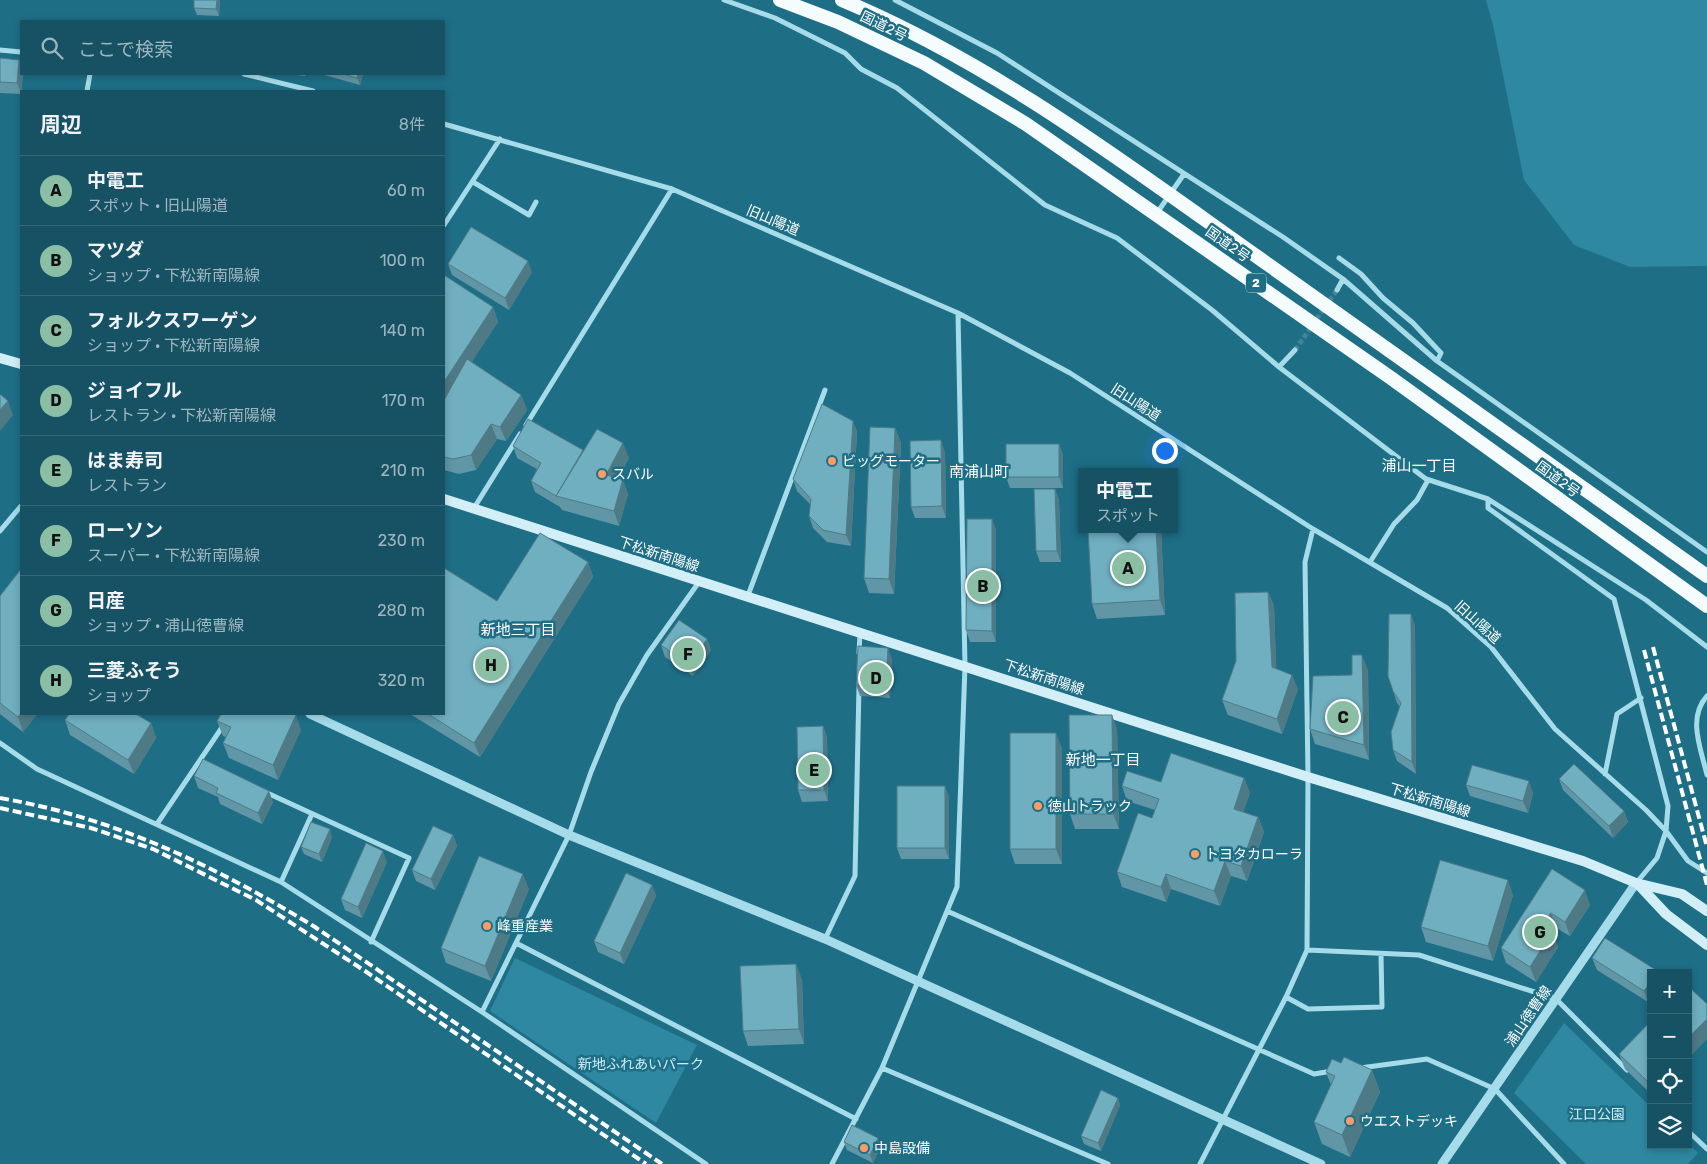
<!DOCTYPE html>
<html lang="ja">
<head>
<meta charset="utf-8">
<style>
	body { margin:0; font-family:Rubik,"Noto Sans JP",sans-serif; background:#1f586a; color:#f1f3f6 }
	.controls { position:absolute; right:15px; bottom:15px; display:grid; overflow:hidden; border-radius:0px; box-shadow:0 2px 8px #0003 }
	.controls button { width:45px; height:45px; display:grid; place-items:center; padding:0; border:0; border-bottom:1px solid #356978; background:#165264; color:#f1f3f6; font:25px sans-serif }
	.you { position:absolute; left:1164px; top:450px; width:18px; height:18px; margin:-12px; border:4px solid #fff; border-radius:50%; background:#1a73e8; box-shadow:0 0 0 8px #1a73e833 }
	.badge { display:grid; place-items:center; width:32px; height:32px; border-radius:50%; background:#8abfa5; color:#111; font-size:16px; font-weight:700 }
	.pin { position:absolute; translate:-50% -50%; border:2px solid #fff; box-shadow:0 1px 5px #0006 }
	.popup { position:absolute; left:1078px; top:468px; width:100px; height:65px; box-sizing:border-box; display:grid; place-content:center; border-radius:0px; background:#165264; filter:drop-shadow(0 1px 4px #0005); font-size:16px; white-space:nowrap; color:#9eb6bf }
	.popup b { font-size:19px; color:#f1f3f6 }
	.popup::after { content:''; position:absolute; left:50%; top:100%; margin-left:-10px; border:10px solid transparent; border-top-color:#165264 }
	.list { margin:0; padding:0; list-style:none }
	h2 { display:flex; justify-content:space-between; align-items:center; height:65px; margin:0; padding:0 20px; font-size:21px }
	h2 small { font-size:16px; font-weight:400; color:#9eb6bf }
	.list li { display:grid; grid-template-columns:32px 1fr auto; gap:15px; align-items:center; box-sizing:border-box; height:70px; padding:0 20px; border-top:1px solid #356978 }
	.list b { display:block; font-size:19px; white-space:nowrap }
	.list p { margin:0; font-size:16px; white-space:nowrap; color:#9eb6bf }
	.list em { font-size:16px; font-style:normal; color:#9eb6bf }
	.icon { flex:none; width:28px; height:28px; fill:none; stroke:currentColor; stroke-width:2; stroke-linecap:round; stroke-linejoin:round }
	.map { position:relative; flex:none; width:1707px; height:1164px; overflow:hidden }
	.search { position:absolute; background:#165264; box-shadow:0 2px 8px #0003; left:20px; top:20px; width:425px; height:55px; display:flex; align-items:center; gap:12px; box-sizing:border-box; padding:0 18px; border-radius:0px; color:#9eb6bf; font-size:19px }
	.panel { position:absolute; background:#165264; box-shadow:0 2px 8px #0003; left:20px; top:90px; width:425px; height:625px; border-radius:0px }
	.map>svg:first-child { display:block }
	.green { fill:#2e88a2 }
	.lines { fill:none; stroke-linecap:round; stroke-linejoin:round }
	.minor-tunnel { stroke:#408498; stroke-width:5; stroke-dasharray:5 2.5; stroke-linecap:butt }
	.minor { stroke:#a6dcea; stroke-width:5 }
	.tertiary { stroke:#a6dcea; stroke-width:9 }
	.secondary { stroke:#d2eff8; stroke-width:10 }
	.trunk { stroke:#f4fcfe; stroke-width:14 }
	.rail { stroke:#fff; stroke-width:4; stroke-dasharray:9 4; stroke-linecap:butt }
	.wall { fill:#6096a5 }
	.shaded-wall { fill:#4e7a86 }
	.building { fill:#70afc0; stroke:#4e7a86 }
	.poi-dot { fill:#fa9d65; stroke:#1e6e86; stroke-width:2 }
	.labels { text-anchor:middle; stroke-width:5; stroke-linejoin:round; paint-order:stroke }
	.shield { fill:#1e6e86; stroke:#bcd4db; stroke-width:1 }
	.shield-label { font-size:12px; font-weight:bold; fill:#fff }
	.street-label { font-size:14px; fill:#fff; stroke:#1e6e86 }
	.poi-label { font-size:14px; fill:#fff; stroke:#1e6e86; text-anchor:start }
	.park-label { font-size:14px; fill:#cbeef8; stroke:#1e6e86 }
	.neighbourhood-label { font-size:15px; fill:#fff; stroke:#1e6e86 }
</style>
</head>
<body>
<div class="map">
<svg width="1707" height="1164" viewBox="0 0 1707 1164">
	<rect width="100%" height="100%" fill="#1e6e86"/>
	<path class="green" d="M1486,0H1707V266L1630,267L1574,245L1524,180L1493,25Z
		M515,958L697,1045L656,1123L490,1011Z
		M1564,1023L1651,1107V1145H1688V1143L1698,1153L1688,1164H1586L1514,1093Z"/>
	<g class="lines">
		<path class="minor-tunnel" d="M1295,350L1337,290"/>
		<path class="minor" d="M724,0L775,18L845,53L861,69L897,88L1045,205L1117,238L1212,310L1279,367L1426,479L1488,499L1646,600L1707,647
			M895,0L997,53L1283,237L1343,279L1437,361L1707,552
			M0,50L21,52
			M244,74L313,91
			M87,91L90,74
			M444,124L672,189L958,313L1070,373L1313,529L1447,608L1491,647L1555,729L1646,810L1666,831L1657,858L1637,882
			M473,182L529,215L536,202
			M1157,213L1184,174
			M444,225L500,139
			M1339,258L1361,274L1383,298L1413,323L1441,353L1437,361
			M1337,290L1343,279
			M1279,367L1295,350
			M526,425L672,189
			M1488,499V508L1614,599L1668,806L1666,831L1688,861L1707,873
			M474,508L520,434
			M0,531L21,506
			M1370,562L1394,524L1417,500L1428,480
			M747,598L825,390
			M859,653L860,633
			M1707,696C1687,718 1701,749 1707,775
			M0,743L37,769L281,882L482,1012L706,1164
			M1605,774L1617,714L1641,698
			M265,792L409,858L371,942
			M157,824L231,714
			M281,882L312,814
			M947,911L1314,1074L1332,1071
			M825,939L855,876L859,686
			M516,943L856,1119
			M1307,950L1419,955L1556,999L1627,1070
			M1286,997L1308,1009L1382,1007L1381,954
			M482,1012L569,835L591,772L619,704L647,655L699,582
			M882,1068L1108,1164
			M1360,1068L1427,1059L1495,1089L1564,1164
			M1688,1131L1707,1149
			M832,1164L882,1068L957,887L965,666L958,313
			M1200,1164L1286,997L1307,950L1308,777L1305,562L1313,529"/>
		<path class="tertiary" d="M310,714L569,835L825,939L1321,1164
			M1442,1164L1636,883"/>
		<path class="secondary" d="M0,358L21,364
			M444,499L1308,777L1583,861L1636,883L1682,894L1707,911
			M1637,883L1666,914L1707,945"/>
		<path class="trunk" d="M780,0L838,22L924,63L1026,124L1391,378L1707,606
			M842,0C993,63 1126,164 1259,258C1408,364 1558,469 1707,576"/>
		<path class="rail" d="M1653,647L1707,847
			M1644,650L1707,885
			M0,798C116,818 215,866 315,927L662,1164
			M0,808L91,828L153,849L256,900L365,971L646,1164"/>
	</g>
	<path class="wall" d="M220,0L219,16L197,15L194,8Z
		M0,58L21,74H23L21,94L0,93Z
		M287,74H306L305,76Z
		M321,74H363L360,85Z
		M448,264L532,272L509,310L452,275Z
		M444,275L493,307L498,322L471,362L521,395L527,410L506,441L497,439L476,470L459,474L444,470Z
		M853,421L857,432L851,546L827,542L813,528L809,516L811,505L797,491L793,479Z
		M895,428L901,443L894,594L869,593L864,578Z
		M1059,444L1063,455V488H1010L1006,477Z
		M513,446L583,450V452L629,458L618,478L628,494L619,526L562,510L560,507L535,492L531,481L537,469L517,458Z
		M945,452L946,518H915L911,507Z
		M1055,489L1059,500L1061,562H1040L1036,551Z
		M992,519L996,530V642H970L966,630Z
		M1088,529H1161L1165,615L1097,619L1092,604Z
		M588,562L593,577L480,757L410,714H444L497,601Z
		M1268,592L1274,606L1276,669L1298,689L1282,734L1228,715L1222,700L1236,661Z
		M0,596L21,714H37L23,732L0,714Z
		M1415,625L1416,774L1397,761L1393,750L1400,707L1397,703L1388,676Z
		M707,639L711,650L693,676L665,657L661,645Z
		M892,659L890,698L860,696L856,685Z
		M1368,670L1369,760L1315,744L1310,729L1352,675Z
		M65,720L151,723L156,738L134,774L70,735Z
		M217,721L301,730L278,780L229,758L223,743L226,737L223,736Z
		M823,726L827,738L828,801L802,802L798,790Z
		M1117,729L1119,829H1075L1070,814Z
		M1062,748V864H1015L1010,849Z
		M194,776L273,802L262,824L220,804L218,797L198,788Z
		M1244,778L1250,793L1243,812L1258,817L1264,832L1247,881L1231,876L1220,906L1171,889L1166,902L1122,887L1117,872L1152,818L1155,810L1127,801L1122,786L1161,782Z
		M1559,779L1624,811L1628,822L1613,838L1563,790Z
		M1466,785L1533,793L1528,813L1470,796Z
		M945,786L949,798V859H901L897,848Z
		M453,835L457,846L435,890L416,881L412,870Z
		M332,837L322,862L304,854L301,847Z
		M387,862L362,918L345,910L341,899Z
		M1552,869L1590,905L1570,936L1556,928L1553,933L1558,947L1536,982L1506,963L1501,948Z
		M652,885L656,896L624,964L598,952L594,941Z
		M529,889L491,981L446,963L441,948Z
		M1513,895L1493,961L1426,942L1421,927Z
		M1592,958L1651,973V998L1648,1002L1597,970Z
		M802,979L804,1044L748,1046L743,1031Z
		M1651,1021V1094L1625,1069L1619,1054Z
		M1341,1063L1372,1070L1380,1092L1350,1157L1322,1144L1314,1122L1331,1085L1326,1072Z
		M1118,1098L1120,1105L1101,1151L1084,1144L1081,1136Z
		M844,1142L881,1146L873,1163L847,1150Z"/>
	<path class="shaded-wall" d="M217,0H220L219,16L216,9Z
		M19,60L21,65V74H23L21,93L17,83Z
		M358,74H363L360,85L357,78Z
		M528,261L532,272L509,310L505,298Z
		M493,307L498,322L444,405V382Z
		M521,395L527,410L506,441L500,427Z
		M8,401L13,415L0,431V410Z
		M853,421L857,432L851,546L846,535Z
		M491,424L497,439L476,470L471,455Z
		M895,428L901,443L894,594L889,579Z
		M941,440L945,452L946,518L942,506Z
		M623,443L629,458L611,490L606,475Z
		M1059,444L1063,455V488L1059,477Z
		M623,479L628,494L619,526L614,511Z
		M1055,489L1059,500L1061,562L1057,551Z
		M992,519L996,530V642L992,631Z
		M1156,529H1161L1165,615L1160,600Z
		M588,562L593,577L480,757L474,743Z
		M1268,592L1274,606L1277,682L1272,667Z
		M1411,614L1415,625L1416,774L1412,762Z
		M707,639L711,650L693,676L689,665Z
		M888,648L892,659L890,698L886,687Z
		M1362,655L1368,670L1369,760L1364,745Z
		M1292,675L1298,689L1282,734L1277,719Z
		M21,713V714H37L23,732L18,717Z
		M296,715L301,730L278,780L273,765Z
		M1112,715L1117,729L1119,829L1113,814Z
		M151,723L156,738L134,774L128,760Z
		M823,726L827,738L828,801L824,790Z
		M1056,733L1062,748V864L1056,849Z
		M1244,778L1250,793L1239,824L1234,809Z
		M1529,781L1533,793L1528,813L1523,801Z
		M945,786L949,798V859L945,848Z
		M269,791L273,802L262,824L258,813Z
		M1624,811L1628,822L1613,838L1609,826Z
		M1258,817L1264,832L1247,881L1241,866Z
		M330,829L332,837L322,862L319,854Z
		M453,835L457,846L435,890L431,879Z
		M383,851L387,862L362,918L358,907Z
		M1225,861L1231,876L1220,906L1214,891Z
		M523,874L529,889L491,981L485,966Z
		M1166,874L1171,889L1166,902L1161,887Z
		M1508,880L1513,895L1493,961L1488,946Z
		M652,885L656,896L624,964L620,953Z
		M1585,890L1590,905L1570,936L1565,922Z
		M1551,913L1556,928L1553,933L1558,947L1536,982L1530,967L1542,926Z
		M796,964L802,979L804,1044L799,1029Z
		M1649,984L1651,989V998L1648,1002L1644,991Z
		M1707,1019V1039L1688,1059V1038Z
		M1372,1070L1380,1092L1350,1157L1342,1135Z
		M1651,1078V1091L1647,1081Z
		M1118,1098L1120,1105L1101,1151L1098,1143Z
		M878,1138L881,1146L873,1163L870,1155Z"/>
	<path class="building" d="M194,0H217L216,9L194,8Z
		M0,58L19,60L17,83L0,82Z
		M343,74H358L357,78Z
		M471,227L528,261L505,298L448,264Z
		M444,275L493,307L444,382Z
		M467,359L521,395L500,427L491,424L471,455L453,459L444,457V400Z
		M0,394L8,401L0,410Z
		M822,404L853,421L846,535L823,530L809,516L811,499L793,479Z
		M528,419L583,450L556,496L531,481L541,463L513,446Z
		M870,427L895,428L889,579L864,578Z
		M597,429L623,443L606,475L623,479L614,511L556,496Z
		M941,440L942,506L911,507L910,441Z
		M1006,444H1059V477H1006Z
		M1034,489H1055L1057,551H1036Z
		M967,519H992V631L966,630Z
		M1088,529H1156L1160,600L1092,604Z
		M540,533L588,562L474,743L428,714H444V568L497,601Z
		M21,569V713L18,717L0,703V596Z
		M1268,592L1272,667L1292,675L1277,719L1222,700L1236,661L1235,593Z
		M1389,614H1411L1412,762L1393,750L1391,732L1401,703L1393,691L1388,676Z
		M679,620L707,639L689,665L661,645Z
		M858,646L888,648L886,687L856,685Z
		M1352,655H1362L1364,745L1310,729L1313,676L1352,675Z
		M69,714H136L151,723L128,760L65,720Z
		M221,714H293L296,715L273,765L223,743L231,727L217,721Z
		M1069,715H1112L1113,814H1070Z
		M823,726L824,790H798L797,727Z
		M1010,733H1056V849H1010Z
		M1171,753L1244,778L1234,809L1258,817L1241,866L1225,861L1214,891L1166,874L1161,887L1117,872L1138,813L1152,818L1159,799L1122,786L1127,771L1161,782Z
		M203,759L269,791L258,813L216,793L218,788L194,776Z
		M1574,764L1624,811L1609,826L1559,779Z
		M1472,765L1529,781L1523,801L1466,785Z
		M897,786H945V848H897Z
		M311,822L330,829L319,854L301,847Z
		M433,826L453,835L431,879L412,870Z
		M366,843L383,851L358,907L341,899Z
		M479,856L523,874L485,966L441,948Z
		M1440,860L1508,880L1488,946L1421,927Z
		M1552,869L1585,890L1565,922L1551,913L1542,926L1552,932L1530,967L1501,948Z
		M626,873L652,885L620,953L594,941Z
		M1605,938L1656,970L1654,973H1651V985L1649,984L1644,991L1592,958Z
		M796,964L799,1029L743,1031L740,966Z
		M1688,986L1707,1004V1019L1688,1038Z
		M1651,1021V1078L1647,1081L1619,1054Z
		M1344,1057L1372,1070L1342,1135L1314,1122L1335,1076L1326,1072L1332,1059L1341,1063Z
		M1101,1090L1118,1098L1098,1143L1081,1136Z
		M852,1125L878,1138L870,1155L844,1142Z"/>
	<g class="poi-dot">
		<circle cx="832" cy="461" r="5"/>
		<circle cx="602" cy="474" r="5"/>
		<circle cx="1038" cy="806" r="5"/>
		<circle cx="1195" cy="854" r="5"/>
		<circle cx="487" cy="926" r="5"/>
		<circle cx="1350" cy="1121" r="5"/>
		<circle cx="864" cy="1148" r="5"/>
	</g>
	<g class="labels">
		<rect class="shield" x="1246" y="273.5" width="20" height="19" rx="4"/>
		<g class="shield-label">
			<text x="1256" y="287">2</text>
		</g>
		<g class="street-label">
			<text transform="translate(884 26) rotate(26)" y="5">国道2号</text>
			<text transform="translate(773 220) rotate(23)" y="5">旧山陽道</text>
			<text transform="translate(1228 244) rotate(35)" y="5">国道2号</text>
			<text transform="translate(1136 402) rotate(33)" y="5">旧山陽道</text>
			<text transform="translate(1558 479) rotate(36)" y="5">国道2号</text>
			<text transform="translate(659 554) rotate(18)" y="5">下松新南陽線</text>
			<text transform="translate(1478 622) rotate(42)" y="5">旧山陽道</text>
			<text transform="translate(1044 677) rotate(18)" y="5">下松新南陽線</text>
			<text transform="translate(1430 800) rotate(17)" y="5">下松新南陽線</text>
			<text transform="translate(1528 1016) rotate(-56)" y="5">浦山徳曹線</text>
		</g>
		<g class="poi-label">
			<text x="842" y="466">ビッグモーター</text>
			<text x="612" y="479">スバル</text>
			<text x="1048" y="811">徳山トラック</text>
			<text x="1205" y="859">トヨタカローラ</text>
			<text x="497" y="931">峰重産業</text>
			<text x="1360" y="1126">ウエストデッキ</text>
			<text x="874" y="1153">中島設備</text>
		</g>
		<g class="park-label">
			<text x="641" y="1069">新地ふれあいパーク</text>
			<text x="1597" y="1119">江口公園</text>
		</g>
		<g class="neighbourhood-label">
			<text x="1419" y="471">浦山一丁目</text>
			<text x="979" y="477">南浦山町</text>
			<text x="518" y="635">新地三丁目</text>
			<text x="1103" y="765">新地一丁目</text>
		</g>
	</g>
</svg>
<div class="controls">
<button>+</button>
<button>−</button>
<button><svg class="icon" aria-label="locate" viewBox="0 0 24 24"><circle cx="12" cy="12" r="6"/><path d="M12 2v4M12 18v4M2 12h4M18 12h4"/></svg></button>
<button><svg class="icon" aria-label="layers" viewBox="0 0 24 24"><path d="M12 4l9 5-9 5-9-5zM3 14l9 5 9-5"/></svg></button>
</div>
<div class="you"></div>
<div class="pin badge" style="left:1128px;top:568px">A</div>
<div class="popup"><b>中電工</b>スポット</div>
<div class="pin badge" style="left:983px;top:586px">B</div>
<div class="pin badge" style="left:1343px;top:717px">C</div>
<div class="pin badge" style="left:876px;top:678px">D</div>
<div class="pin badge" style="left:814px;top:770px">E</div>
<div class="pin badge" style="left:688px;top:654px">F</div>
<div class="pin badge" style="left:1540px;top:932px">G</div>
<div class="pin badge" style="left:491px;top:665px">H</div>
<div class="search"><svg class="icon" aria-label="search" viewBox="0 0 24 24"><circle cx="10" cy="10" r="6"/><path d="M15 15l6 6"/></svg>ここで検索</div>
<section class="panel">
<h2>周辺<small>8件</small></h2>
<ul class="list">
<li><span class="badge">A</span><div><b>中電工</b><p>スポット · 旧山陽道</p></div><em>60 m</em></li>
<li><span class="badge">B</span><div><b>マツダ</b><p>ショップ · 下松新南陽線</p></div><em>100 m</em></li>
<li><span class="badge">C</span><div><b>フォルクスワーゲン</b><p>ショップ · 下松新南陽線</p></div><em>140 m</em></li>
<li><span class="badge">D</span><div><b>ジョイフル</b><p>レストラン · 下松新南陽線</p></div><em>170 m</em></li>
<li><span class="badge">E</span><div><b>はま寿司</b><p>レストラン</p></div><em>210 m</em></li>
<li><span class="badge">F</span><div><b>ローソン</b><p>スーパー · 下松新南陽線</p></div><em>230 m</em></li>
<li><span class="badge">G</span><div><b>日産</b><p>ショップ · 浦山徳曹線</p></div><em>280 m</em></li>
<li><span class="badge">H</span><div><b>三菱ふそう</b><p>ショップ</p></div><em>320 m</em></li>
</ul>
</section>
</div>
</body>
</html>
